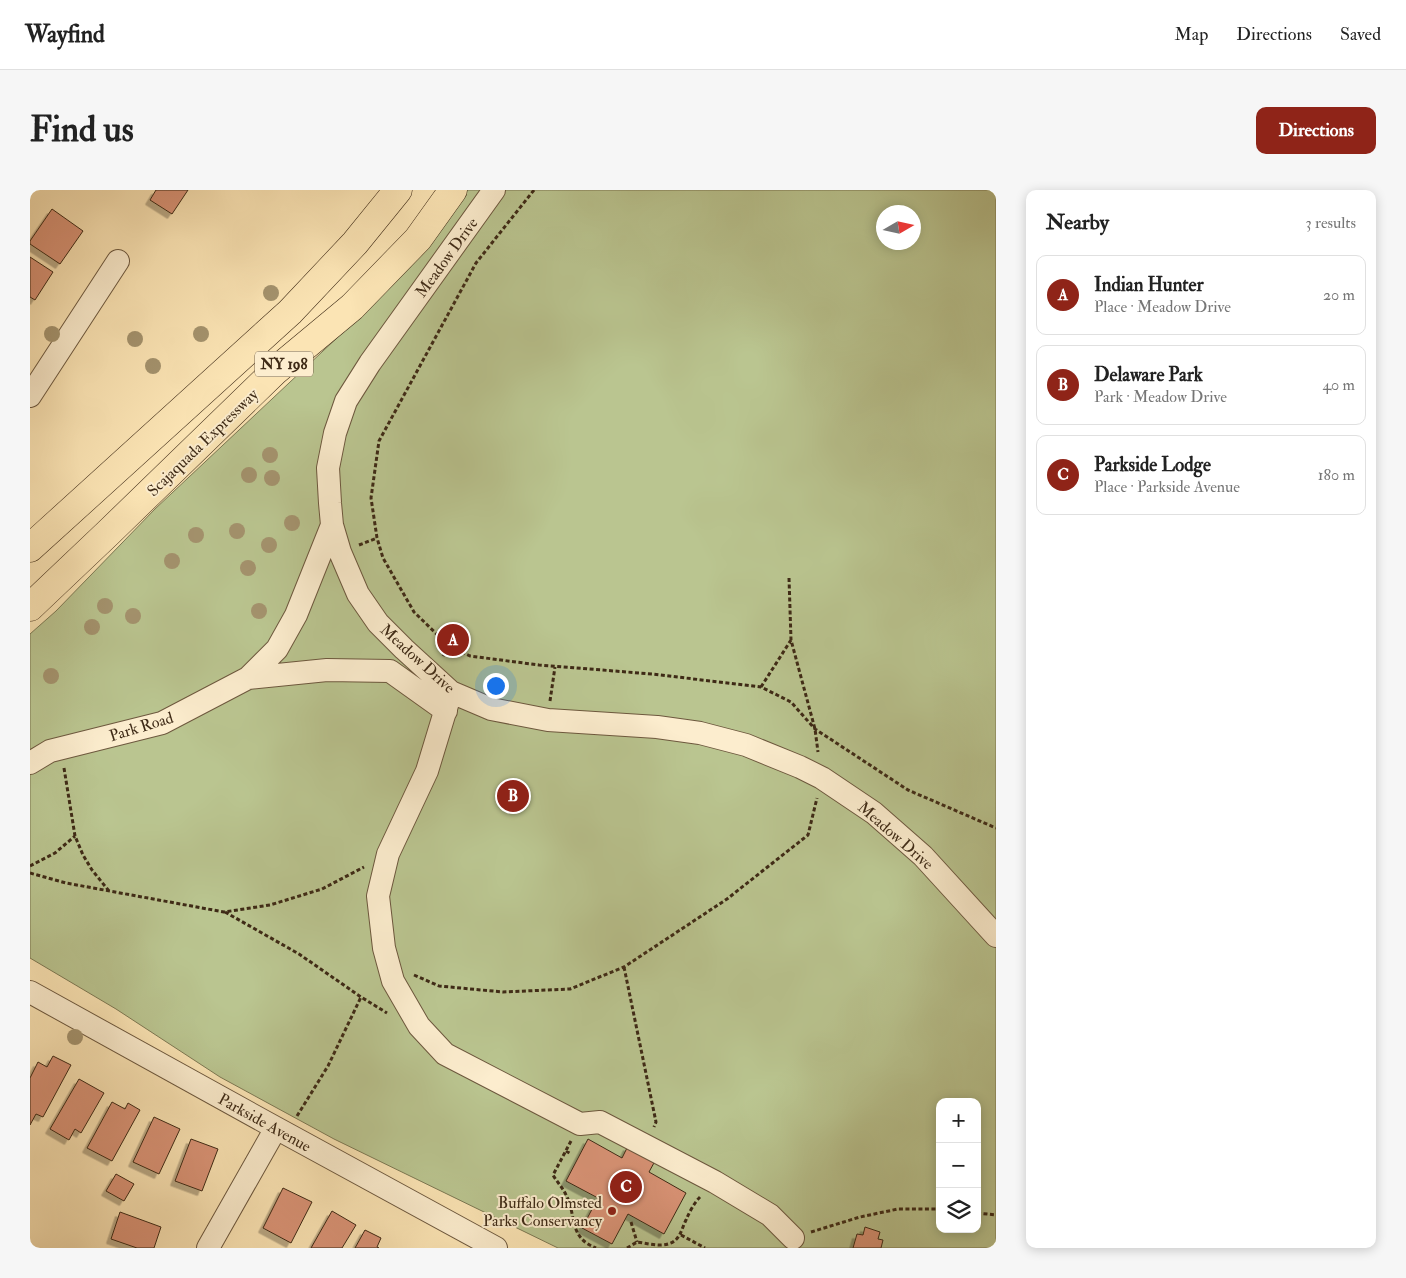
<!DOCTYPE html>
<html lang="en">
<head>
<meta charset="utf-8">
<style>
	body { margin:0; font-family:"IM FELL Double Pica",serif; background:#f6f6f6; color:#222 }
	.controls { position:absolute; right:15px; bottom:15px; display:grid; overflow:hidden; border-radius:10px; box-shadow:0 2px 12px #0003 }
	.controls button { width:45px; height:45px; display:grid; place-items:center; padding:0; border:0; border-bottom:1px solid #e0e0e0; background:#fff; color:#222; font:25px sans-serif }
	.compass { position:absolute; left:846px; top:15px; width:45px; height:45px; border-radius:50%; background:#fff; box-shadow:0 2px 12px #0003; rotate:81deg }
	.you { position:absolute; left:465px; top:495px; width:18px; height:18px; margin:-12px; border:4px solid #fff; border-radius:50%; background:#1a73e8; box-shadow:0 0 0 8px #1a73e833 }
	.badge { display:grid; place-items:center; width:32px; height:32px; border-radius:50%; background:#8f2418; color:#fff; font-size:16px; font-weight:700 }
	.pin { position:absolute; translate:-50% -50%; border:2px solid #fff; box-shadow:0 1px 5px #0006 }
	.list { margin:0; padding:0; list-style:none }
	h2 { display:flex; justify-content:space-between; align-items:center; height:65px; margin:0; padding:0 20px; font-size:21px }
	h2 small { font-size:16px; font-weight:400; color:#767676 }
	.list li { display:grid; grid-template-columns:32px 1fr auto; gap:15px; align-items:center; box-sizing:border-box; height:80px; margin:0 10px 10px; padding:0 10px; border:1px solid #e0e0e0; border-radius:10px }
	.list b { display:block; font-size:19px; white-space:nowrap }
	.list p { margin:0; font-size:16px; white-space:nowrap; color:#767676 }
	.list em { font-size:16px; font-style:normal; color:#767676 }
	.icon { flex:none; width:28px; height:28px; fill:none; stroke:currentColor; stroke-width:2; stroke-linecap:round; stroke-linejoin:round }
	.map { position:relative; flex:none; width:966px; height:1058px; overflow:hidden; border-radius:10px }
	header { display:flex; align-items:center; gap:30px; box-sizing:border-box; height:70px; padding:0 25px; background:#fff; border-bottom:1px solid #e0e0e0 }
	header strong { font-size:24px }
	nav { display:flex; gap:28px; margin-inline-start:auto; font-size:18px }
	.intro { display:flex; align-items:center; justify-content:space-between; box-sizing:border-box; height:120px; padding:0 30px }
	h1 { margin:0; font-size:35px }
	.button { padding:12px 22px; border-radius:10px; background:#8f2418; color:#fff; font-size:18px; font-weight:700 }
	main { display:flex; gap:30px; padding:0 30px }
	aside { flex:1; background:#fff; border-radius:10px; box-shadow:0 2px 12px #0003 }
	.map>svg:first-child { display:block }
	.green { fill:#bac590; stroke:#7c7853; fill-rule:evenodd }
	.building { fill:#d99376; stroke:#3e2a16; filter:url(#shadow) }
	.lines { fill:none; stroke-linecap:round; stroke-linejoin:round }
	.minor-casing { stroke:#6d583e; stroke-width:24 }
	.highway-casing { stroke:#3e2a16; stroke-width:29 }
	.path { stroke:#3e2a16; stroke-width:3; stroke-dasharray:4 2.5; stroke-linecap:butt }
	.minor { stroke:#fcedce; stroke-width:22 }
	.highway { stroke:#fbe4b4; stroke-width:28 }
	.tree { fill:#a4936e }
	.poi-dot { fill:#8f2418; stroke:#fcedce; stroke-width:2 }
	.labels { text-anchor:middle; stroke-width:4; stroke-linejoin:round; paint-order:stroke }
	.shield { fill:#fcedce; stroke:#77644d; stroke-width:1 }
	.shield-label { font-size:15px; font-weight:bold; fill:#3e2a16 }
	.street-label { font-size:16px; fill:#3e2a16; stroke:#fcedce }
	.poi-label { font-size:16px; fill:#3e2a16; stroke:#fcedce; text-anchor:end }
</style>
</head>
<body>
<header>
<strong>Wayfind</strong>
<nav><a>Map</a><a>Directions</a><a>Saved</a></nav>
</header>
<div class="intro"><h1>Find us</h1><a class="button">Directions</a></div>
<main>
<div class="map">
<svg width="966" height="1058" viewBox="0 0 966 1058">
	<defs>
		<filter id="shadow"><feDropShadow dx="-4.5" dy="4.5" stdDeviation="0" flood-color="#0004"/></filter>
	</defs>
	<rect width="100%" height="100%" fill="#fbe4b4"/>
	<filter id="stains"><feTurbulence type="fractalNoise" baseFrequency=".004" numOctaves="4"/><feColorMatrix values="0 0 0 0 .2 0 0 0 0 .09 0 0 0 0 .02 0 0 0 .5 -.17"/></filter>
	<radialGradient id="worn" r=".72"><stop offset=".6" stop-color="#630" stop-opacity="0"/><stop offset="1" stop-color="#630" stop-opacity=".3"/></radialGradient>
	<path class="green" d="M433,0H966V1058H528L304,949L190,887L86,819L0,768V444L26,421L125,319L326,130ZM854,22H884V52H854ZM910,912H947V1039H910Z"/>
	<path class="building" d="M126,0H158L142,24L120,10Z
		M22,19L53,41L30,74L0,54V51Z
		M0,67L23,82L5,110L0,107Z
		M23,866L41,875L13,927L6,924L0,935V888L8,872L17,877Z
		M49,889L74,903L51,943L45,939L39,950L20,939Z
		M82,912L95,919L98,913L110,920L82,971L57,958Z
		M124,927L150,939L129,984L103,972Z
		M161,949L188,959L172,1001L145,991Z
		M558,949L592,968L598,956L625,971L619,982L656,1003L634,1044L598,1024L582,1054L552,1038L568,1008L536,991Z
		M86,984L104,994L94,1011L76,1001Z
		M253,998L282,1012L261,1053L233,1038Z
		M302,1021L326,1035L312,1058H281Z
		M90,1022L131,1037L124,1058H107L81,1049Z
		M835,1037L850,1042L848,1049L853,1050L851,1058H823L827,1044L833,1045Z
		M335,1040L351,1048L347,1057L349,1058H325Z"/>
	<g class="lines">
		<g class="minor-casing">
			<path id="minor" d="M464,0L340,173L316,211L305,243L298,278L300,313L302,335L310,362L328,404L348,433L374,459L421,502L461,519L518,530L627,537L670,543L716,555L770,577L792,588L844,623L893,666L966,746
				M0,206L88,71
				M218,488L247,459L266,425L302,335
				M421,502L397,581L358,664L348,706L354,758L363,791L389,836L415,864L550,934L570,932L685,992L740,1025L763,1048
				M0,573L20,561L132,533L218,488L297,480L360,481L416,521
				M0,802L246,938L466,1058
				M178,1058L246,938"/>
		</g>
		<g class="highway-casing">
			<path id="highway" d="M0,358L260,122L325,53L368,0
				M0,417L78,343L245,181L322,117L388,49L423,0"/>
		</g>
		<path class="path" d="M504,0L446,73L349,251L341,308L347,348L353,368L384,422L419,456L440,466L509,475L622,484L731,497L761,512L785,539L878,600L966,638
			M329,355L347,348
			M759,388L761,450L785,539L788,562
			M413,466L419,456
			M731,497L761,450
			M520,511L525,477
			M34,578L45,646L53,665L62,680L79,701
			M0,676L25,663L45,646
			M0,683L36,693L194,722L240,715L292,699L334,677
			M195,722L269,764L331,807L357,823
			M594,777L626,932L624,937
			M384,785L409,796L473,802L540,799L594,777L697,709L778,645L787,608
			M267,926L298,876L331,807
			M541,951L523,985C527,992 533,998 536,1005C547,1026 538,1047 566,1058
			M536,961L541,964
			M947,1023L966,1025
			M601,1032L607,1052
			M781,1042L830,1027L868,1019H910
			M651,1045L675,1058
			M597,1058L607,1052C616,1053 629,1057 638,1054C650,1051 651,1040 656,1030C659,1023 664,1013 670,1007"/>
		<use href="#minor" class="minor"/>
		<use href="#highway" class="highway"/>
	</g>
	<g class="tree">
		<circle cx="241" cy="103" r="8"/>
		<circle cx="22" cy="144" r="8"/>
		<circle cx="171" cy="144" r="8"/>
		<circle cx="105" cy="149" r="8"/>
		<circle cx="123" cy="176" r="8"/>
		<circle cx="240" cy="265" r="8"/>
		<circle cx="219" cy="285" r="8"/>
		<circle cx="242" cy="288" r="8"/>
		<circle cx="262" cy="333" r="8"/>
		<circle cx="207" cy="341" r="8"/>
		<circle cx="166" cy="345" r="8"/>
		<circle cx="239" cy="355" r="8"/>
		<circle cx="142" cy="371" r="8"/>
		<circle cx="218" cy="378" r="8"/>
		<circle cx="75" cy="416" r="8"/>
		<circle cx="229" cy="421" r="8"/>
		<circle cx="103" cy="426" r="8"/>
		<circle cx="62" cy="437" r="8"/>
		<circle cx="21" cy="486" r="8"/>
		<circle cx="45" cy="847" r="8"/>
	</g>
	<circle class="poi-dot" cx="582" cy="1021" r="5"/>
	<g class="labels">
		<rect class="shield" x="225" y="161.5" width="58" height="25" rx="4"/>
		<g class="shield-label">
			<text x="254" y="179">NY 198</text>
		</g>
		<g class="street-label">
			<text transform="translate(416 67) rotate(-54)" y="6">Meadow Drive</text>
			<text transform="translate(172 252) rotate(-44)" y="6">Scajaquada Expressway</text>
			<text transform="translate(388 468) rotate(42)" y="6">Meadow Drive</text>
			<text transform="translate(111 536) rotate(-17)" y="6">Park Road</text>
			<text transform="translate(866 645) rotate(41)" y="6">Meadow Drive</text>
			<text transform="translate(235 932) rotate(29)" y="6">Parkside Avenue</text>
		</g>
		<g class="poi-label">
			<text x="572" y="1018">Buffalo Olmsted<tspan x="572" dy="18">Parks Conservancy</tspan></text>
		</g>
	</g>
	<rect width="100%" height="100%" filter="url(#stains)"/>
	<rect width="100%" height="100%" fill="url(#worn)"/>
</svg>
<div class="controls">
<button>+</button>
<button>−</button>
<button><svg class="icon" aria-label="layers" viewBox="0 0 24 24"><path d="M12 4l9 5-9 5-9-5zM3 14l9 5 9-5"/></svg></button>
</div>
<svg class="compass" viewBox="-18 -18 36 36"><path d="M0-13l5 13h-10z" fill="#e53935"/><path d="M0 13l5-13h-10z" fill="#767676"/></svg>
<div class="you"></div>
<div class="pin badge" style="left:423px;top:450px">A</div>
<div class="pin badge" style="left:483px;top:606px">B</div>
<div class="pin badge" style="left:596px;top:997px">C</div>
</div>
<aside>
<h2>Nearby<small>3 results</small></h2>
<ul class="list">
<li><span class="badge">A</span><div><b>Indian Hunter</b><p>Place · Meadow Drive</p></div><em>20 m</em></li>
<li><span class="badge">B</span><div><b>Delaware Park</b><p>Park · Meadow Drive</p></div><em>40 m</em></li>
<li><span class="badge">C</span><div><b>Parkside Lodge</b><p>Place · Parkside Avenue</p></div><em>180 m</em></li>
</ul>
</aside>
</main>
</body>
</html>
